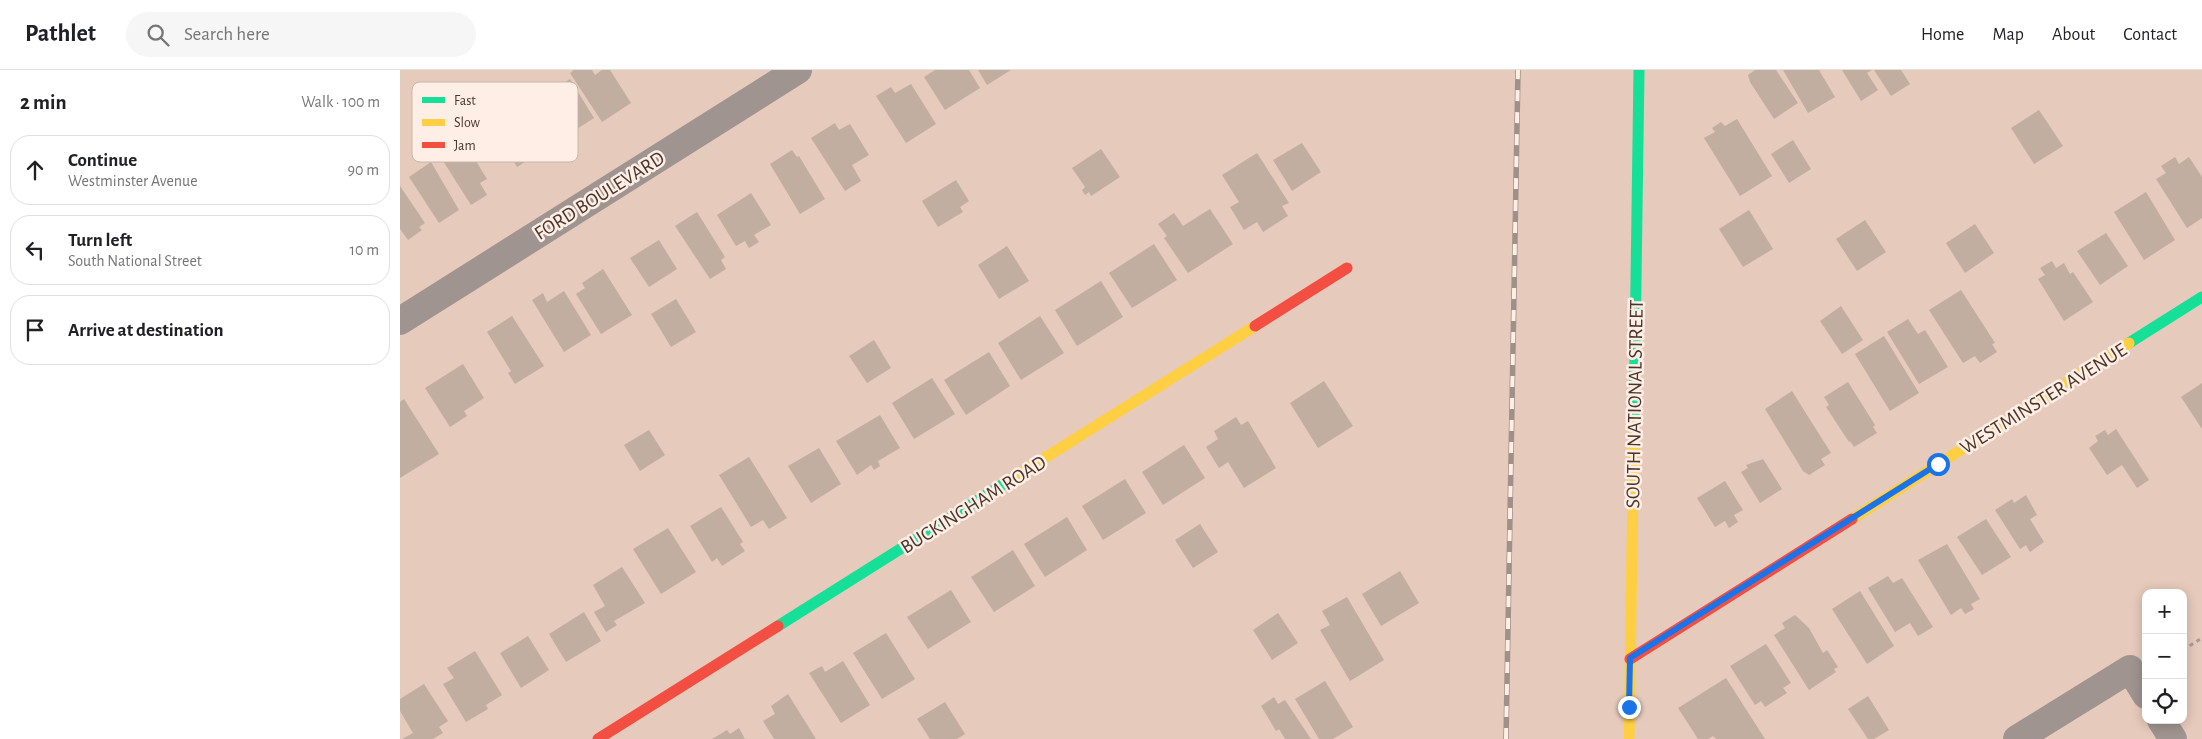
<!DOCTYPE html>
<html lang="en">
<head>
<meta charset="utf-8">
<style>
	body { margin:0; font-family:"Alegreya Sans",sans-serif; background:#f6f6f6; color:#202124 }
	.controls { position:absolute; right:15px; bottom:15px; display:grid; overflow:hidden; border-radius:10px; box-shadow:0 2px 12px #0003 }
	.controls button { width:45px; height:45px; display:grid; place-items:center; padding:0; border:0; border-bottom:1px solid #e0e0e0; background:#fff; color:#202124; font:25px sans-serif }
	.stop { position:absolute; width:15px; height:15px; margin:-11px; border:4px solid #1a73e8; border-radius:50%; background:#fff }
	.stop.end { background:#1a73e8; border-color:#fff; box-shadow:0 1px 5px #0008 }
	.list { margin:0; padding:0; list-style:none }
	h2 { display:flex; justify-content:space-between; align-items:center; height:65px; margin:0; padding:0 20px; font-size:21px }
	h2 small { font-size:16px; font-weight:400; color:#757577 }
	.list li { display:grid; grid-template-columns:32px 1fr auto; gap:15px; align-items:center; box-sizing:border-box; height:70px; margin:0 10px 10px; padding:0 10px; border:1px solid #e0e0e0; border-radius:20px }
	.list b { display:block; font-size:19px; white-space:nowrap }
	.list p { margin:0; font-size:16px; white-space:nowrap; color:#757577 }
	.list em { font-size:16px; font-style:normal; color:#757577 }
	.icon { flex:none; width:28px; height:28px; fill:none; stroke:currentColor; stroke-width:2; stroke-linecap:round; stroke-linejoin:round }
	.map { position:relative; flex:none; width:1802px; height:669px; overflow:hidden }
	header { display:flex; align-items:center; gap:30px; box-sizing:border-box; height:70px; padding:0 25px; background:#fff; border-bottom:1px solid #e0e0e0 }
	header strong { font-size:24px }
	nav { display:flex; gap:28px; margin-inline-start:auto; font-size:18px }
	.search { width:350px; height:45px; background:#f6f6f6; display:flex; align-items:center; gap:12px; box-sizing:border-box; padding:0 18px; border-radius:28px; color:#757577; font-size:19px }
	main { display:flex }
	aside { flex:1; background:#fff }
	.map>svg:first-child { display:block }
	.building { fill:#c1aea0 }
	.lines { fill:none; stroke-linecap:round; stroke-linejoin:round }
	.path { stroke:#a89b94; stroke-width:3; stroke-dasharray:4 4; stroke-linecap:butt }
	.street { stroke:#9f948f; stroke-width:28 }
	.fast { stroke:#16e098; stroke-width:11 }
	.slow { stroke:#ffcf43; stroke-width:11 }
	.jam { stroke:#f24e42; stroke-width:11 }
	.rail-casing { stroke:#9f9089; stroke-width:5.5 }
	.rail { stroke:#feeee6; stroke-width:4; stroke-dasharray:11; stroke-linecap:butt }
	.route { stroke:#1a73e8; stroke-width:6 }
	.labels { text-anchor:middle; stroke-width:5; stroke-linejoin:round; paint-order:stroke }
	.street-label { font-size:20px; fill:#49352a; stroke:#feeee6 }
	.key { fill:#feeee6; stroke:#c8b6ae; stroke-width:1 }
	.key-label { font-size:14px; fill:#49352a }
</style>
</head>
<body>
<header>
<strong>Pathlet</strong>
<div class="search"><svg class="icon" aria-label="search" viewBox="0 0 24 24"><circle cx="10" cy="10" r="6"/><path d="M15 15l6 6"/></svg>Search here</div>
<nav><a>Home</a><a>Map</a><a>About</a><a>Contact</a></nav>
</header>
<main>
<aside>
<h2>2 min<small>Walk · 100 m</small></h2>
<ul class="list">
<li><svg class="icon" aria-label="ahead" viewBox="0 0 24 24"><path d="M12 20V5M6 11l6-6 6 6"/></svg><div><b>Continue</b><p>Westminster Avenue</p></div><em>90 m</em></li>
<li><svg class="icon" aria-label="left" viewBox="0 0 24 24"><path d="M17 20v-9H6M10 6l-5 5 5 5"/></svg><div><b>Turn left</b><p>South National Street</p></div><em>10 m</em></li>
<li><svg class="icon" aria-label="arrive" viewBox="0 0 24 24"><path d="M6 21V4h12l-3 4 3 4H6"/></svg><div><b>Arrive at destination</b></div></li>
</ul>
</aside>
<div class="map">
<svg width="1802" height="669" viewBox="0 0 1802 669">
	<rect width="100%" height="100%" fill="#e6cabb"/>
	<path class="building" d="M174,0H192L195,5L202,0H210L231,33L202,52L170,3Z
		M535,0H569L580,18L545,40L524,7Z
		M578,0H611L587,15Z
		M1355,0H1376L1398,33L1374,49L1350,12L1348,5Z
		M1383,0H1419L1435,27L1408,43Z
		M1442,0H1472L1467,3L1478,20L1461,31Z
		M1474,0H1501L1510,14L1491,26Z
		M170,9L194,48L166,66L142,27Z
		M511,14L536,54L506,73L476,26L491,17L495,23Z
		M117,35L141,73L133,78L136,85L117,97L89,52Z
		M1639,40L1663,76L1634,94L1611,58Z
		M1337,49L1372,106L1340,126L1304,68L1315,62L1312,58L1321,52L1325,56Z
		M435,53L439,60L450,54L469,85L452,95L461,111L445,121L411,68Z
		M47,62L50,68L58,62L87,109L80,113L87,125L71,135L31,72Z
		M1393,70L1411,99L1389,113L1371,84Z
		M902,73L921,102L892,121L873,90Z
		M701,79L720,107L691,126L689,122L685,125L682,120L685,117L672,98Z
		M392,80L397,87L399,86L425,129L400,144L370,94Z
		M857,83L889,133L882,136L888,146L863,162L857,152L844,160L830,137L839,132L822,105Z
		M1775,87L1779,94L1789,87L1802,107V148L1787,158L1756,109L1766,103L1761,96Z
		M31,92L59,140L39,153L9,107Z
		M556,110L569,131L560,137L563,142L538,157L522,131Z
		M0,116L25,153L19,157L22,160L8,170L0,159Z
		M1746,122L1775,170L1744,190L1714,142Z
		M351,123L371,155L354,165L359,172L349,178L345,171L336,176L317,145Z
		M810,139L833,174L788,203L764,168L767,166L758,154L774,143L783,156Z
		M1349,140L1373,179L1343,197L1319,159Z
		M297,142L325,187L321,190L326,199L310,209L275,156Z
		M1465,150L1486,182L1457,201L1436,169Z
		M1575,154L1594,183L1565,203L1546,173Z
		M1706,163L1728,196L1700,215L1677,181Z
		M259,170L277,199L249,217L230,188Z
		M754,174L777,210L732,238L709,203Z
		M607,176L629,211L599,229L578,195Z
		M1652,191L1656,198L1664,193L1670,204L1673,202L1693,232L1664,251L1638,209L1645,205L1640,198Z
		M203,199L232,245L201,264L176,224L185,218L182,213Z
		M701,211L723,247L677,276L655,240Z
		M1561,220L1595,273L1592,274L1597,282L1580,293L1575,286L1563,293L1529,240Z
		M164,221L191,265L164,282L132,230L143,223L147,232Z
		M276,229L296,262L271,277L251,244Z
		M1441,236L1463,270L1442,284L1420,251Z
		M112,246L144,296L115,314L108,303L111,301L87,262Z
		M640,246L664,283L621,310L598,273Z
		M1508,249L1518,264L1525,260L1548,297L1519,314L1487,262Z
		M1484,266L1519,323L1490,341L1455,284Z
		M474,270L491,298L467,313L449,286Z
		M589,282L610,316L566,345L544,310Z
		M63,294L84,328L64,341L67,346L50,357L25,318Z
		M532,308L555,344L514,369L492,333Z
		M924,311L953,356L918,378L890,333Z
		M1448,312L1475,355L1473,357L1477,363L1454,377L1450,371L1449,372L1426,337L1429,335L1424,327Z
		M1802,313V359L1781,327Z
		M1392,321L1431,383L1421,389L1425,395L1409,405L1403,401L1365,339Z
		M4,329L39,384L0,408V332Z
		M480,345L500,378L478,391L480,396L474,400L471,395L457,405L436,371Z
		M836,347L841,355L848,351L876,398L844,418L828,392L819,398L806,377L818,369L814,361Z
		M1716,359L1749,410L1737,418L1722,395L1707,405L1689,378L1698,371L1695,366L1705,360L1708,365Z
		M249,360L265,385L240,401L224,375Z
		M784,375L805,408L763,435L742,402Z
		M419,378L441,414L411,433L388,396Z
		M349,387L387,448L369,459L363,450L351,457L319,405Z
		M1363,389L1382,419L1360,433L1341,402L1348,398L1346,395Z
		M725,409L746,443L703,470L682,436Z
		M1325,411L1343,440L1334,445L1338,452L1329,458L1325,451L1315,457L1297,428Z
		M1626,425L1637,445L1630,449L1644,472L1630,482L1626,475L1620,479L1595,440L1612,429L1614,433Z
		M321,437L343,472L340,474L345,481L322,496L317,488L312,492L290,456Z
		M667,447L687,480L645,507L624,474Z
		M1586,449L1611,487L1582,505L1557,467Z
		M800,454L818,482L793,498L775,470Z
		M268,458L296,502L261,524L233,479Z
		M1547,474L1580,529L1571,534L1574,539L1565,544L1561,538L1551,545L1518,490Z
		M613,480L635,516L594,542L571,507Z
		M222,497L245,533L214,551L217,555L206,562L194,542L205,536L193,515Z
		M1000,501L1019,533L981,556L962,524Z
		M1488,506L1493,513L1502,508L1533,557L1518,566L1510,553L1495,562L1468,518Z
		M551,520L571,552L528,579L507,547Z
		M1460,521L1494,576L1467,594L1432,539Z
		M947,527L984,590L950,611L920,560L930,555L922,541Z
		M184,542L201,571L166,592L149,564Z
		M878,543L898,573L872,590L853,560Z
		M1395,545L1409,558L1423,583L1427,580L1438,597L1434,599L1436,602L1409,620L1374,565L1385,558L1382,553Z
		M486,563L515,609L482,629L453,583Z
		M128,566L149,600L121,618L100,583Z
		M1366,574L1391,613L1383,618L1387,623L1365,637L1361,631L1355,635L1330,596Z
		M75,581L102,625L86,635L88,639L66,652L43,614L54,608L47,598Z
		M443,591L470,635L441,653L409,603L422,596L425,602Z
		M1326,608L1365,669H1316L1313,666L1308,669H1298L1278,638Z
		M925,611L953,657L933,669H919L895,629Z
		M24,614L48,651L39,657L43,663L33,669H2L13,663L0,641V629Z
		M388,624L416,669H374L363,651L375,644L371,636Z
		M1468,626L1489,660L1474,669H1468L1448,639Z
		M874,627L878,634L885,630L911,669H885L879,659L876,661L861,636Z
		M545,632L565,664L557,669H530L517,649Z
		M339,658L345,669H312L327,660L330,664Z"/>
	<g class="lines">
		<path class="path" d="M1783,580L1802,568"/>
		<path class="street" d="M0,251L398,0
			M1761,650L1773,669
			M1617,669L1730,599L1746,625"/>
		<path class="fast" d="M1729,273L1802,227
			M1234,353L1239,0
			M378,556L613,408"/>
		<path class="slow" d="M613,408L855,256
			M1452,449L1729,273
			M1229,669L1234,353"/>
		<path class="jam" d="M855,256L947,198
			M1230,589L1452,449
			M198,669L378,556"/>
		<g class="rail-casing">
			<path id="rail" d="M1106,669L1118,0"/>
		</g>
		<use href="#rail" class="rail"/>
	</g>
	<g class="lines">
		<path class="route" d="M1229,637L1230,588L1538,394"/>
	</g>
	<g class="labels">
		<g class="street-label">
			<text transform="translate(199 125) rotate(-32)" y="7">FORD BOULEVARD</text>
			<text transform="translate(1643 328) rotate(-32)" y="7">WESTMINSTER AVENUE</text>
			<text transform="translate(1234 334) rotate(-89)" y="7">SOUTH NATIONAL STREET</text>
			<text transform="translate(573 434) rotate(-32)" y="7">BUCKINGHAM ROAD</text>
		</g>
	</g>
	<rect x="12" y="12" width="166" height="80" rx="8" class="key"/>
	<rect x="22" y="27" width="23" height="6" fill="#16e098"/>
	<rect x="22" y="49" width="23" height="7" fill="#ffcf43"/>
	<rect x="22" y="72" width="23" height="6" fill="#f24e42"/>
	<g class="key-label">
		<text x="54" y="35">Fast</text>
		<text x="54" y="57">Slow</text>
		<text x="54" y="80">Jam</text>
	</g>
</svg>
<div class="controls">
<button>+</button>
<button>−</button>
<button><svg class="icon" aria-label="locate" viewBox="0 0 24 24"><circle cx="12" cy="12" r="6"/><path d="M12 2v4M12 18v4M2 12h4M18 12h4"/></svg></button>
</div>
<div class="stop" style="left:1538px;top:394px"></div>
<div class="stop end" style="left:1229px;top:637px"></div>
</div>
</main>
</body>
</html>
